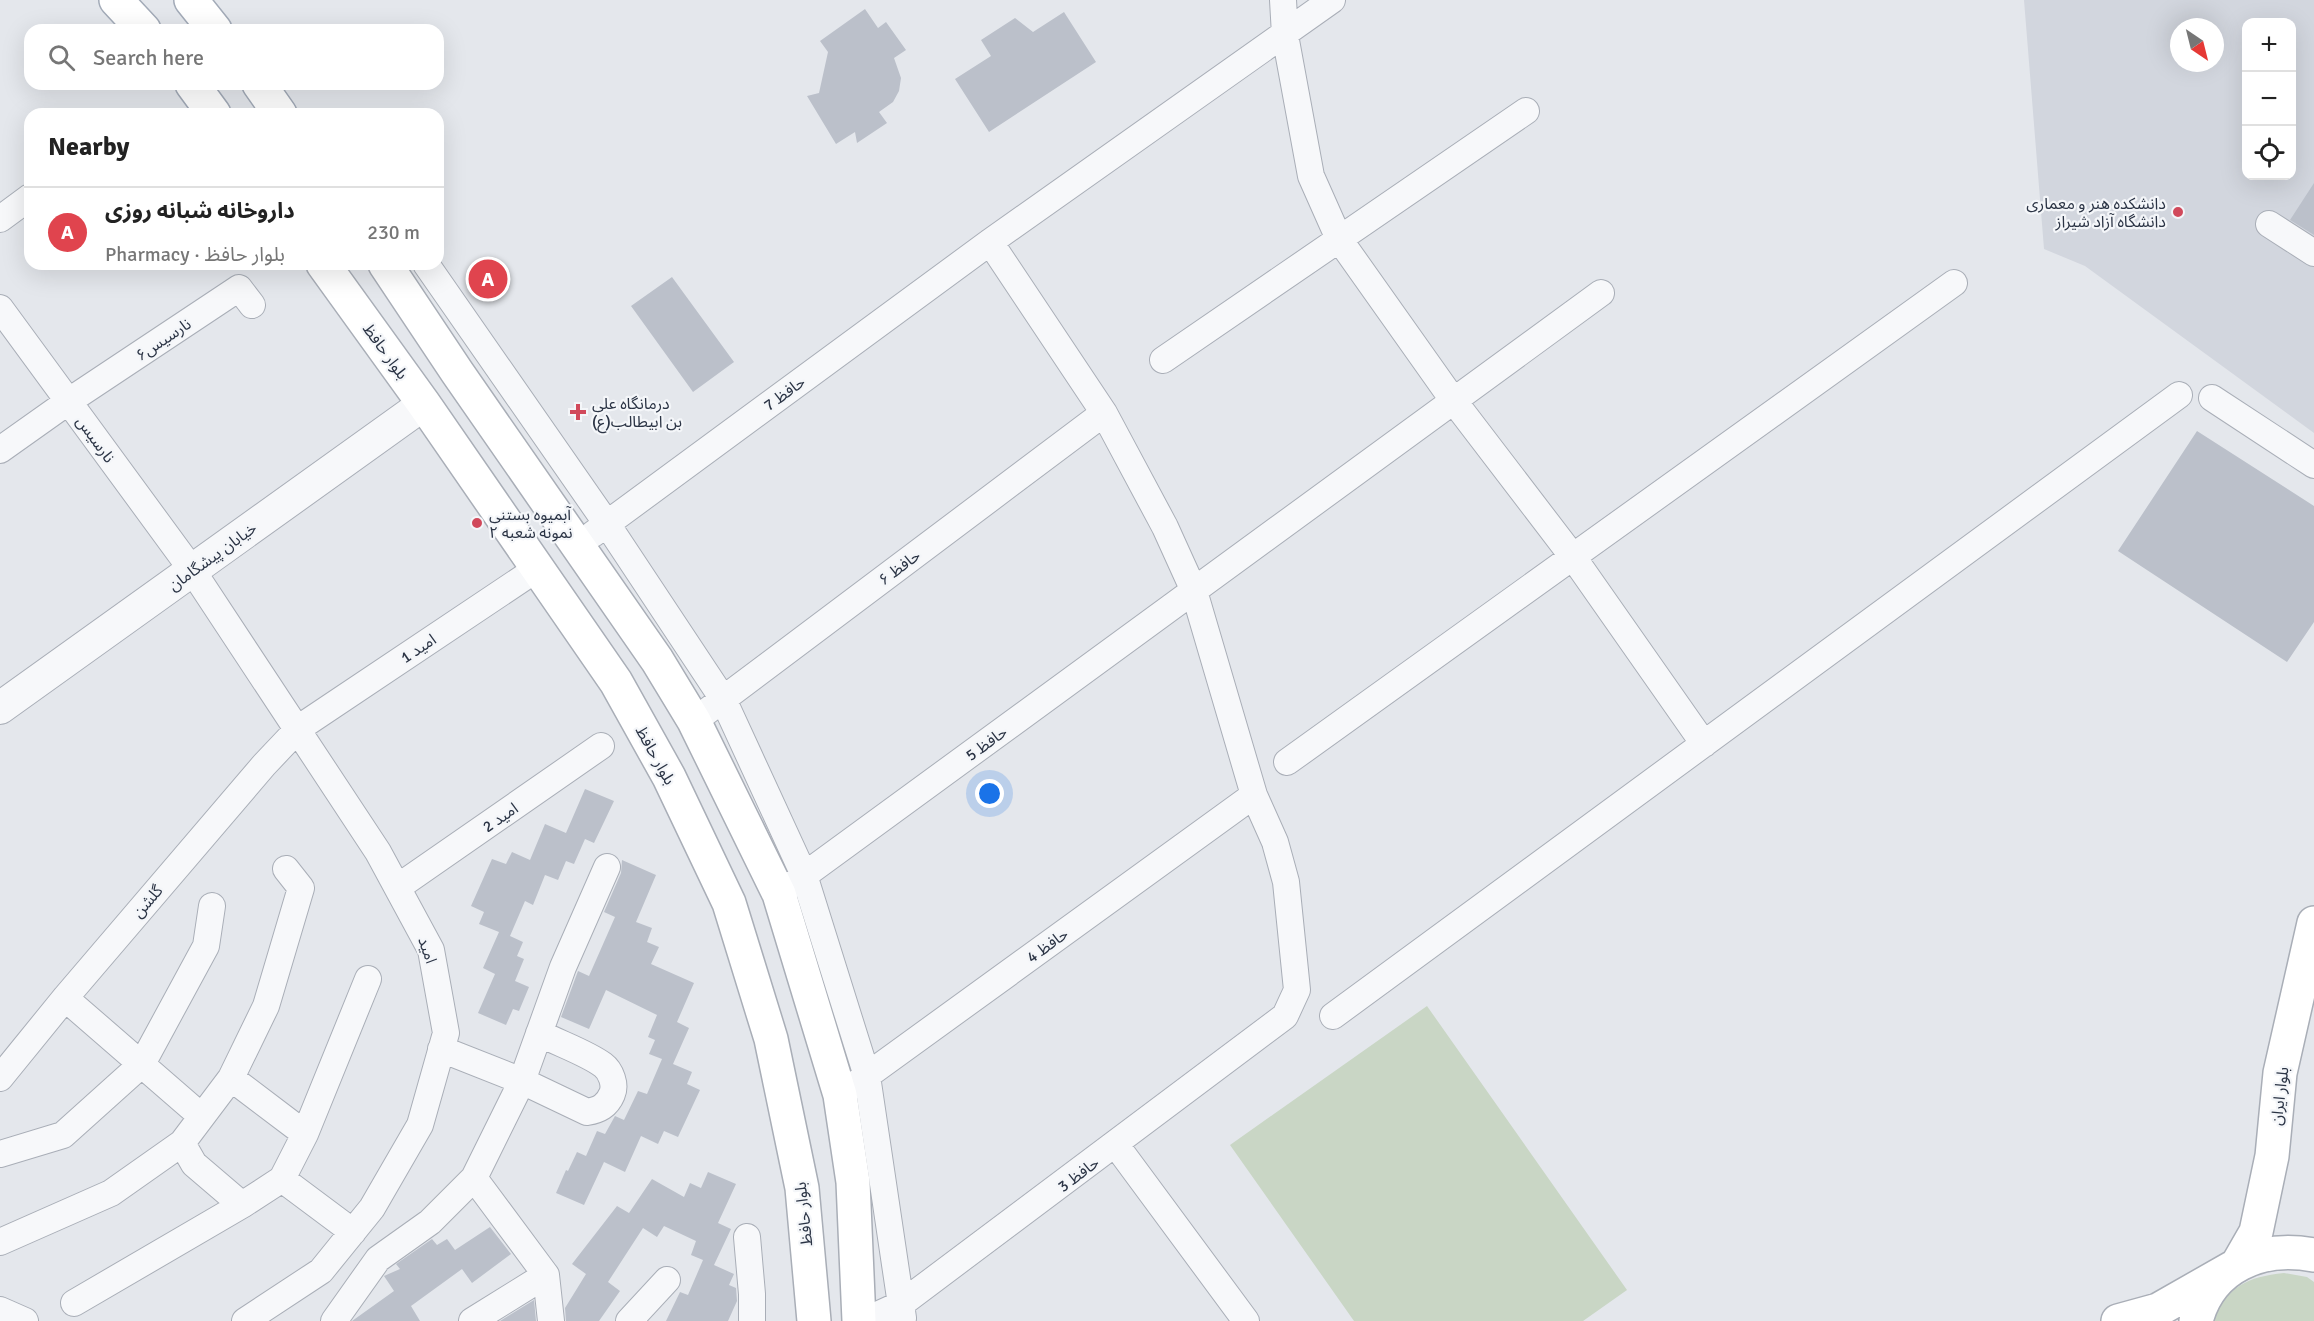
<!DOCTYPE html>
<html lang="en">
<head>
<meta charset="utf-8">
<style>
	body { margin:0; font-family:Signika,"Noto Sans Arabic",sans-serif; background:#f2f2f2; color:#222 }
	.controls { position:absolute; right:18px; top:18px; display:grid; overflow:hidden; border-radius:12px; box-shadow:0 6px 24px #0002 }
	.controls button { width:54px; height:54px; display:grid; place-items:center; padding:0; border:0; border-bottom:2px solid #e0e0e0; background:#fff; color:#222; font:30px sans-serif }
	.compass { position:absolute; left:2170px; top:18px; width:54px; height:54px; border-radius:50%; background:#fff; box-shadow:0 6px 24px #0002; rotate:145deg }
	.you { position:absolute; left:990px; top:794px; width:21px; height:21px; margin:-15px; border:4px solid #fff; border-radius:50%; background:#1a73e8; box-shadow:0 0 0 9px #1a73e833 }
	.badge { display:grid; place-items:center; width:39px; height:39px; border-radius:50%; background:#b45309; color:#fff; font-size:20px; font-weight:700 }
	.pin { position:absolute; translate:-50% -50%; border:3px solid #fff; box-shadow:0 2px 6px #0006 }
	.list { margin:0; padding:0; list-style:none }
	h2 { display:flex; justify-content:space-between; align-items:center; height:78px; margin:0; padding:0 24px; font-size:26px }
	h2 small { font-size:20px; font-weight:400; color:#767676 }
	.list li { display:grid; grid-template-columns:39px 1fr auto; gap:18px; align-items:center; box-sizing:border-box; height:84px; padding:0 24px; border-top:2px solid #e0e0e0 }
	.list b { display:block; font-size:22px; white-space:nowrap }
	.list p { margin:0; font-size:20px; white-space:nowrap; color:#767676 }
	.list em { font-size:20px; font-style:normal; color:#767676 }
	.icon { flex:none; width:33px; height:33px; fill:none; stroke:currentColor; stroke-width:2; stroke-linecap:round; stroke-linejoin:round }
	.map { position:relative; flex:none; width:2314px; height:1321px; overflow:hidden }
	.search { position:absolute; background:#fff; box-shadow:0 6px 24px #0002; left:24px; top:24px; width:420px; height:66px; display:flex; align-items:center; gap:15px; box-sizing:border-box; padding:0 21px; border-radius:18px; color:#767676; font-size:22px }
	.panel { position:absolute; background:#fff; box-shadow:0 6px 24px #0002; left:24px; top:108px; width:420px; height:162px; border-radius:18px }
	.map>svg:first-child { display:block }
	.built { fill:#d2d6de; fill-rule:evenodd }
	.green { fill:#c9d6c5 }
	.building { fill:#bbc0ca }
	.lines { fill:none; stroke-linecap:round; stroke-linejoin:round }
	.minor-casing { stroke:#a9aeb7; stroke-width:28 }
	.tertiary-casing { stroke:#a9aeb7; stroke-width:34 }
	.secondary-casing { stroke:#a9aeb7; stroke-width:36 }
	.primary-casing { stroke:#a3abb8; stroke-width:36 }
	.minor { stroke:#f7f8fa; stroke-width:26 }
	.tertiary { stroke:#f7f8fa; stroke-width:32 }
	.secondary { stroke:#fff; stroke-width:33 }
	.primary { stroke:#fff; stroke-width:33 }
	.poi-dot { fill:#d1495b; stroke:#f4f6f9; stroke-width:2 }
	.labels { text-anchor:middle; stroke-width:4.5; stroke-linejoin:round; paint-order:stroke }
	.poi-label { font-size:16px; fill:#2b3445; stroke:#f4f6f9; text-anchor:start }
	.street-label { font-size:16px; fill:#2b3445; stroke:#f4f6f9 }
</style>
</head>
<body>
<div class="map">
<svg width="2314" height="1321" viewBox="0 0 2314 1321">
	<rect width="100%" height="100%" fill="#e4e7ec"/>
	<path class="built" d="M2024,0H2314V433L2085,266L2044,249ZM2246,22H2292V176H2246ZM2179,27H2215V63H2179Z"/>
	<path class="green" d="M1427,1006L1627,1290L1583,1321H1354L1230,1145Z
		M2284,1273L2307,1277L2314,1282V1321H2212C2228,1286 2247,1277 2284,1273Z"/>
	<path class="building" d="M865,9L878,28L886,22L906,50L894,58L901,78L899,91L893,102L879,112L887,123L857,143L855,132L836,144L807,96L819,93L828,52L820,41Z
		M1064,12L1096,62L989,132L955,79L991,56L981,40L1015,18L1033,32Z
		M2314,183V235L2290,220Z
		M672,277L734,362L693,392L631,306Z
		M2197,431L2314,506V622L2287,662L2118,551Z
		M585,789L614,801L594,843L585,839L574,864L566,861L558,880L545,875L533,905L525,901L510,936L523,942L517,956L524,959L515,981L529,987L519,1011L513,1009L506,1025L478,1013L495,974L483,968L499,932L479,924L484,912L471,906L492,859L506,864L512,852L530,860L545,824L566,833Z
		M622,860L656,875L636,922L652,928L647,942L659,947L651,964L694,983L677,1022L689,1028L673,1064L692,1072L687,1084L700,1090L678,1137L664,1131L658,1144L641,1136L625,1172L604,1162L584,1205L556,1193L566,1170L568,1171L577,1152L586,1156L597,1131L605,1134L615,1116L624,1120L638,1091L647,1094L662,1059L649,1054L655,1040L648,1037L657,1015L606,990L589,1029L561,1017L578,971L589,976L615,917L604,912L621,873Z
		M708,1172L736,1184L718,1223L731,1229L714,1265L734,1274L729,1285L736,1288L737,1301L728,1321H666L680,1292L688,1295L703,1260L691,1255L696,1241L664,1226L657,1237L643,1228L608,1282L620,1291L599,1321H566L565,1308L586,1274L572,1264L617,1206L629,1213L652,1179L684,1197L690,1183L701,1188Z
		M490,1227L511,1254L472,1283L462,1269L411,1306L420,1321H352L394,1291L384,1276L400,1269L396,1264L432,1239L437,1245L447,1239L455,1250Z
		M534,1300L536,1321H500Z"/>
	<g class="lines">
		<g class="minor-casing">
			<path id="minor" d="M1283,0L1285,35L1311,176L1339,239L1453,400L1573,557L1704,744
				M0,219L30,197
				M2269,224L2314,253
				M426,264L607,524L723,699L804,875L867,1076L903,1318
				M0,308L192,570L378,852L431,950L446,1033L420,1125L372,1208L321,1271L245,1321
				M1163,360L1526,111
				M2212,398L2314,465
				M0,450L69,401L239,288L252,305
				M593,534L990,242L1332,0
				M694,721L1104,413
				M1287,762L1954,283
				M791,885L1601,293
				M398,887L601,746
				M65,998L201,1116
				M1333,1016L2179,395
				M441,1049L522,1081L587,1112C599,1110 607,1106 612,1094C616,1085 611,1071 603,1065C587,1053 558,1043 539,1033
				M0,1078L65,998L264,765L299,728L538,568
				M231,1078L305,1134L282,1179L242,1205L194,1164L182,1143Z
				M231,1078L266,1006L301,888L286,869
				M854,1085L1254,795
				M305,1134L368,979
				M1116,1145L1246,1321
				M0,1154L63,1135L142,1064L206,946L212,906
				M474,1178L546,1275L551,1321
				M282,1179L353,1232
				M747,1237L752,1294V1321
				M0,1242L111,1193L182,1143
				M74,1303L242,1205
				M0,1310L25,1321
				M334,1321L378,1259L430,1222L474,1178L522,1081L563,967L607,867
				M472,1321L546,1275
				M629,1321L667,1280
				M864,1321L901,1304L1285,1016L1297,990L1286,882L1275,842L1254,795L1194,591L1165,527L1104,413L990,242"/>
		</g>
		<g class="tertiary-casing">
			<path id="tertiary" d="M0,708L424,404"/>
		</g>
		<g class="secondary-casing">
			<path id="secondary" d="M323,264L424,404L616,682L669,777L729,903L771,1039L802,1188L814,1321
				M385,264L457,372L657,660L694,721L779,894L840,1095L853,1182L859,1321
				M2118,1321L2158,1310L2237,1265L2256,1232L2272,1156L2280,1073L2314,923
				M2196,1321C2210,1266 2262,1245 2314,1255"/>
		</g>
		<g class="primary-casing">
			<path id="primary" d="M116,0L144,30
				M191,0L215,30
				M192,84L214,114
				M259,84L280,114"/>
		</g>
		<use href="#minor" class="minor"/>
		<use href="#tertiary" class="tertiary"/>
		<use href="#secondary" class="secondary"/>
		<use href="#primary" class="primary"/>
	</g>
	<g class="poi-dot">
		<circle cx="2178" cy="212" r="6"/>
		<path d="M575 403h6v6h6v6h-6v6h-6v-6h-6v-6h6z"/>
		<circle cx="477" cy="523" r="6"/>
	</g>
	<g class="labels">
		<g class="poi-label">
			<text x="2166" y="209" text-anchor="end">دانشکده هنر و معماری<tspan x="2166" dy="18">دانشگاه آزاد شیراز</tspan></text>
			<text x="592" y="409">درمانگاه علی<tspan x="592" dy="18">بن ابیطالب(ع)</tspan></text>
			<text x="489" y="520">آبمیوه بستنی<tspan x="489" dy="18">نمونه شعبه ۲</tspan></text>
		</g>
		<g class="street-label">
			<text transform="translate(163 339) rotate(-34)" y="6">نارسیس۶</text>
			<text transform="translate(386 351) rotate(54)" y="6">بلوار حافظ</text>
			<text transform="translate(784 393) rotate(-36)" y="6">حافظ 7</text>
			<text transform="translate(96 439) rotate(54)" y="6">نارسیس</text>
			<text transform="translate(212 556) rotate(-36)" y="6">خیابان پیشگامان</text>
			<text transform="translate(899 567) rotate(-37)" y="6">حافظ ۶</text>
			<text transform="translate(418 648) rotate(-34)" y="6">امید 1</text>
			<text transform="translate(986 743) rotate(-36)" y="6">حافظ 5</text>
			<text transform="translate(656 755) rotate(61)" y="6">بلوار حافظ</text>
			<text transform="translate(500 817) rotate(-35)" y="6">امید 2</text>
			<text transform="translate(147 901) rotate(-49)" y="6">گلشن</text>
			<text transform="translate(1047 945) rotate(-36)" y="6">حافظ 4</text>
			<text transform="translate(428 950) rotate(71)" y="6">امید</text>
			<text transform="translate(2279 1096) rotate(-83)" y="6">بلوار ایران</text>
			<text transform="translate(1078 1174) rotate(-37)" y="6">حافظ 3</text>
			<text transform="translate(803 1214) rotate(-96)" y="6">بلوار حافظ</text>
		</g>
	</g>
</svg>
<div class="controls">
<button>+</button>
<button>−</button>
<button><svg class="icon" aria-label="locate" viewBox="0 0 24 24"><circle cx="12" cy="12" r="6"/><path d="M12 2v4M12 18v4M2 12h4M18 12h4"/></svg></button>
</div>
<svg class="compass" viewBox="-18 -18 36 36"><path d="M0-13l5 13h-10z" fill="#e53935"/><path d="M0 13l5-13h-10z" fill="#767676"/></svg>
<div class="you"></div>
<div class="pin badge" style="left:488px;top:279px;background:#e0444e">A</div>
<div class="search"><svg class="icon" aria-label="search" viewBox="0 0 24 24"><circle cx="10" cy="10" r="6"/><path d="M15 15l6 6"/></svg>Search here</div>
<section class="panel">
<h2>Nearby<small></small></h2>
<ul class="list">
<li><span class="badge" style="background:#e0444e">A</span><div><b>داروخانه شبانه روزی</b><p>Pharmacy · بلوار حافظ</p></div><em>230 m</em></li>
</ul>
</section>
</div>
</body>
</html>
